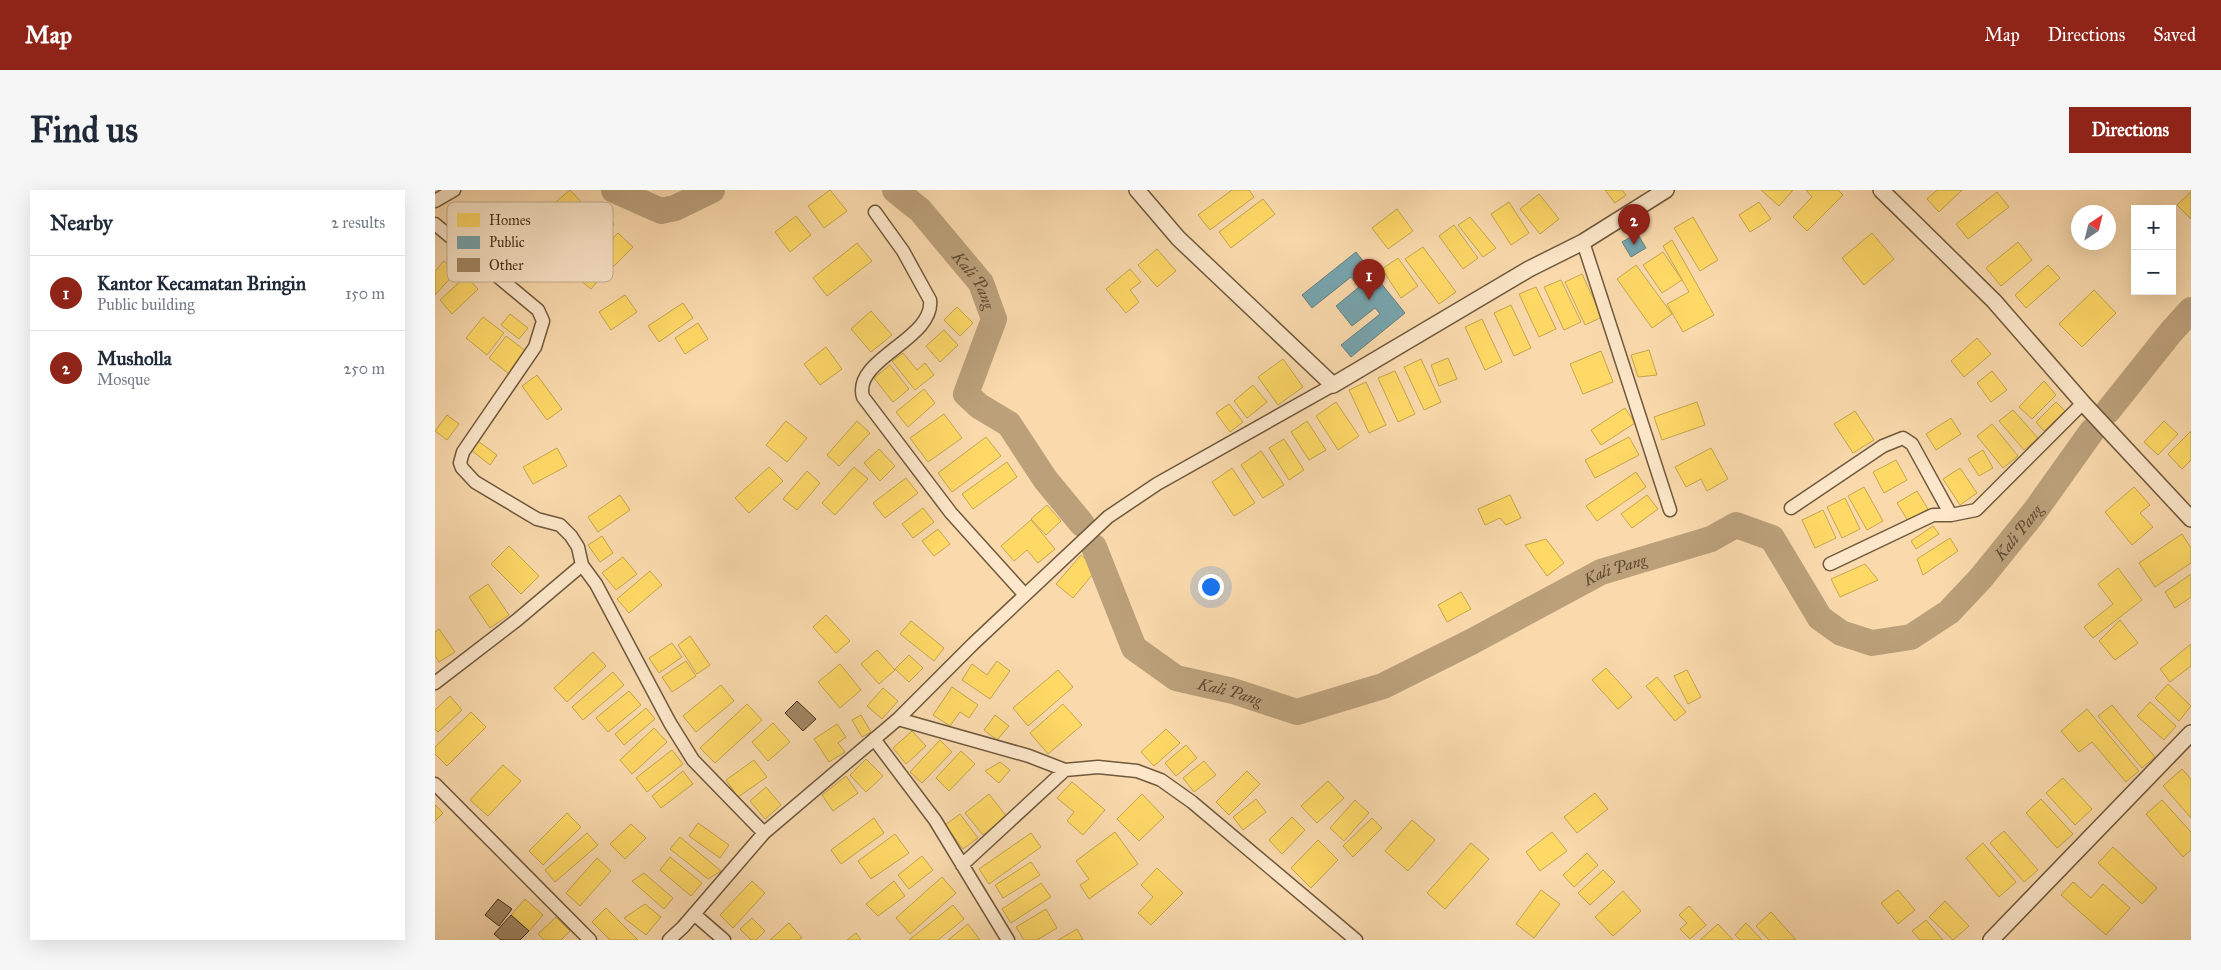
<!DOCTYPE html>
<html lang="en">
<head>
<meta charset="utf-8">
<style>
	body { margin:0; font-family:"IM FELL Great Primer",serif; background:#f6f6f7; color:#1f2937 }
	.controls { position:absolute; right:15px; top:15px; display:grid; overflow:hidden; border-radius:0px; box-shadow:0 5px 20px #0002 }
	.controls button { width:45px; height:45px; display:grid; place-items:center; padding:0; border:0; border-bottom:1px solid #e0e1e3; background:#fff; color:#1f2937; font:25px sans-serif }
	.compass { position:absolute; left:1636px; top:15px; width:45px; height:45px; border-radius:50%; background:#fff; box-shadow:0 5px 20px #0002; rotate:35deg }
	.you { position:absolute; left:775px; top:396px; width:18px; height:18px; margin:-12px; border:4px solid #fff; border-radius:50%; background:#1a73e8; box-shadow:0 0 0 8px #1a73e833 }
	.badge { display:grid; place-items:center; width:32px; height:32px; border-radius:50%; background:#8f2418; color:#fff; font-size:16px; font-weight:700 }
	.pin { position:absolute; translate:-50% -41px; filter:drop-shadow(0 1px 2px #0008) }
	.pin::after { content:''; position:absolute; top:26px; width:18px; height:15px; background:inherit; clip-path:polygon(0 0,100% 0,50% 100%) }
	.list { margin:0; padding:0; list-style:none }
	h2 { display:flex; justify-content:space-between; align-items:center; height:65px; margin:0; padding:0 20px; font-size:21px }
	h2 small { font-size:16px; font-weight:400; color:#747a83 }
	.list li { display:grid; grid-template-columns:32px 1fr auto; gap:15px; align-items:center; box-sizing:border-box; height:75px; padding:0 20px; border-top:1px solid #e0e1e3 }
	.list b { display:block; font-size:19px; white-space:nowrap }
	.list p { margin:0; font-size:16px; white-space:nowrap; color:#747a83 }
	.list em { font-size:16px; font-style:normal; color:#747a83 }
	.map { position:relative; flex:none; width:1756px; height:750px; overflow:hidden; border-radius:0px }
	header { display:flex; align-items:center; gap:30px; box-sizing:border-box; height:70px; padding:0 25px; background:#8f2418; color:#fff }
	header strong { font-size:24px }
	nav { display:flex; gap:28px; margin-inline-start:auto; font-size:18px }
	.intro { display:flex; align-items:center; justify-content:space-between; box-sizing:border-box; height:120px; padding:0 30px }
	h1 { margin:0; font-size:35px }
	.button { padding:12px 22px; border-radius:0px; background:#8f2418; color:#fff; font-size:18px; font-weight:700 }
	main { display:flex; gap:30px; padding:0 30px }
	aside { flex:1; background:#fff; border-radius:0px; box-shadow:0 5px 20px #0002 }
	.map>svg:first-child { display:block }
	.homes { fill:#ffd966; stroke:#c6a64e }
	.public { fill:#76a5af; stroke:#668181 }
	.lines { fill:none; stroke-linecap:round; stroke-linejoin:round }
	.river { stroke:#bba07a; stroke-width:26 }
	.building { fill:#a28765; stroke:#422e17 }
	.minor-casing { stroke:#70593c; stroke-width:15 }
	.tertiary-casing { stroke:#70593c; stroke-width:18 }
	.minor { stroke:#fce7ca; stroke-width:12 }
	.tertiary { stroke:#fce7ca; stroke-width:15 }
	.labels { text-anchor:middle; stroke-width:5; stroke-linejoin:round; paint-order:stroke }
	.water-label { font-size:16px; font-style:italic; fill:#604a30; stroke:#fce7ca }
	.key { fill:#fce7ca; stroke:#c4b094; stroke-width:1 }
	.key-label { font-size:14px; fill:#422e17 }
</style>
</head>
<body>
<header>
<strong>Map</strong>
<nav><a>Map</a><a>Directions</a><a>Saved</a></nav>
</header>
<div class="intro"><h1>Find us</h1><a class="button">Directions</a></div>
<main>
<aside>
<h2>Nearby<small>2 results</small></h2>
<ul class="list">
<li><span class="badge">1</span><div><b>Kantor Kecamatan Bringin</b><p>Public building</p></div><em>150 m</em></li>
<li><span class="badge">2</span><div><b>Musholla</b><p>Mosque</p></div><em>250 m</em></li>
</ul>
</aside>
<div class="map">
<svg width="1756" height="750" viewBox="0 0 1756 750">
	<rect width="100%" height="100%" fill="#fadaad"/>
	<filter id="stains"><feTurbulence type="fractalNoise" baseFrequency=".004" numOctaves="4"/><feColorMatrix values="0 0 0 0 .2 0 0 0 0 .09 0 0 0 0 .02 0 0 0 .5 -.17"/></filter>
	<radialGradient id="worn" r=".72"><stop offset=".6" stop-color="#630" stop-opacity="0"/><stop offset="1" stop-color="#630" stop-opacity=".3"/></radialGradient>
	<path class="homes" d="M135,0L153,19L132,36L115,17Z
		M395,0L412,21L389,38L373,16Z
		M797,0H814L819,7L775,40L763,25Z
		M1170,0H1187L1191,5L1180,13Z
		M1326,0H1358L1344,16Z
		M1403,0L1408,5L1372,41L1358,27L1377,7L1371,0Z
		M1502,0H1527L1504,22L1492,9Z
		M1562,2L1574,17L1533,49L1521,34Z
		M1756,2V29L1742,15Z
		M1104,4L1124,29L1105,44L1085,19Z
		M828,9L840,24L796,58L784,42Z
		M1074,12L1094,43L1076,55L1056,24Z
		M1324,12L1336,29L1315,42L1304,25Z
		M962,19L978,41L953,59L937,38Z
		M166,23L179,34L160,56L147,45Z
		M361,26L376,45L355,62L340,42Z
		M1035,27L1061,58L1048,67L1023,35Z
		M1258,27L1283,70L1265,81L1239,38Z
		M1019,35L1043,68L1028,79L1004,46Z
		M183,43L198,57L179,76L164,63Z
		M1437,43L1459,69L1429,95L1407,68Z
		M1237,50L1279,125L1248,142L1232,114L1254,102L1228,56Z
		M140,52L172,80L156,99L123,72Z
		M1583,52L1597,70L1566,96L1551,78Z
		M422,53L437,71L392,106L378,88Z
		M988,57L1021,102L1004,114L970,69Z
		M722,59L741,81L722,97L703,75Z
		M1228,62L1247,90L1227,103L1208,75Z
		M963,68L983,96L966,108L947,79Z
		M9,71L21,82L0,105V81Z
		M1201,75L1237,124L1217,138L1182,89Z
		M1613,75L1625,88L1591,118L1580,105Z
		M695,79L706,92L695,100L704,112L691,123L671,99Z
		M1147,84L1167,127L1150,135L1130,92Z
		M31,86L43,99L17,124L5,110Z
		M1126,90L1146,132L1129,140L1109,97Z
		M1101,97L1121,139L1104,147L1084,104Z
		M1659,100L1681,123L1647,157L1624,134Z
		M190,105L202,122L176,140L164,122Z
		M248,113L258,128L224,152L213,136Z
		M1076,115L1096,158L1079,166L1059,123Z
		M522,117L538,133L525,146L509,130Z
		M436,121L457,145L436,162L416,139Z
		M75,124L93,138L84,149L66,135Z
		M48,127L69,143L52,165L31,148Z
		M1047,129L1067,172L1050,180L1030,137Z
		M263,133L273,149L250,164L240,148Z
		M509,140L523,155L505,172L491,156Z
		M71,146L92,162L74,184L54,168Z
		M1542,148L1556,164L1529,187L1516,171Z
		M391,157L407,179L385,195L369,174Z
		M1214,160L1222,185L1203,187L1196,165Z
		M1166,161L1178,192L1148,204L1135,174Z
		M468,163L482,180L490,173L499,185L480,200L457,171Z
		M1013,168L1022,189L1004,196L996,175Z
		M848,169L868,197L843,215L823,187Z
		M986,169L1006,212L989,220L969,177Z
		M455,175L474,199L458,212L439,188Z
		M960,181L980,224L963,232L943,188Z
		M1557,181L1572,200L1556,212L1542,193Z
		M102,185L127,219L112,230L87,196Z
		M1609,191L1621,205L1597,229L1584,217Z
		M931,192L951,235L934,243L914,200Z
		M818,195L832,212L812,228L799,211Z
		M489,199L500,213L473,237L461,222Z
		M901,212L924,246L903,260L881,226Z
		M1262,212L1270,235L1227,250L1219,227Z
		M1621,212L1630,221L1609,241L1601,232Z
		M794,214L808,232L795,242L781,223Z
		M1190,218L1200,233L1166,255L1156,240Z
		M1578,220L1603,248L1589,260L1564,231Z
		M1420,221L1439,250L1418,263L1399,234Z
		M509,224L527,248L493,272L475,248Z
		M12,225L24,234L12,250L0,241Z
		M1516,228L1526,244L1501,260L1491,244Z
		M351,231L372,248L352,272L331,255Z
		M422,231L435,243L404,276L392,265Z
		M872,231L891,260L874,270L856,242Z
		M1729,231L1743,244L1723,265L1709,252Z
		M1557,234L1583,266L1568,278L1542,246Z
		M1756,241V270L1747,279L1733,264Z
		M551,247L566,266L517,302L503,283Z
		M1194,247L1204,265L1160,288L1150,270Z
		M849,249L869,280L854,290L834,258Z
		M43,251L62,265L55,275L36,260Z
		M122,258L132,276L98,294L88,277Z
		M1276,258L1293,289L1272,301L1266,289L1251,297L1240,277Z
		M444,259L460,276L445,291L429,273Z
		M1548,260L1558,278L1544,286L1533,269Z
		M826,261L849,295L828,308L806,275Z
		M1461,270L1472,290L1449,303L1438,282Z
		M572,272L582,287L538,319L527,304Z
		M334,277L348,291L314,323L300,308Z
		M419,277L433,289L400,325L387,313Z
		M797,278L820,313L799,326L777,292Z
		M1525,278L1542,303L1525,315L1508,289Z
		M372,281L385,293L362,320L348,309Z
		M1201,282L1211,297L1162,331L1151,316Z
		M471,288L483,303L450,328L438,313Z
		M1429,297L1448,331L1432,340L1413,306Z
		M1699,297L1715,315L1705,323L1718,337L1697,355L1670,322Z
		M1482,301L1493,319L1473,331L1462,313Z
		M185,305L195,320L163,342L153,327Z
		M1075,305L1086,328L1071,335L1065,328L1050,335L1043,319Z
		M1212,305L1223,319L1197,338L1186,324Z
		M1410,308L1425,339L1407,348L1392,317Z
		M612,315L626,331L611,345L596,329Z
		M488,318L499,332L478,348L467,334Z
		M1388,320L1401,348L1380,358L1367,330Z
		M596,330L620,359L603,373L592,360L579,371L566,356Z
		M1498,336L1504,344L1481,359L1476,351Z
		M503,339L515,354L499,366L487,351Z
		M1747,344L1756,358V373L1720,397L1704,373Z
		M167,346L178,363L165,372L153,355Z
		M1515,348L1523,361L1488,385L1482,369Z
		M1111,349L1129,373L1112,386L1090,355Z
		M74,356L104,386L86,404L56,374Z
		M646,365L662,379L638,408L621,394Z
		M188,367L202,384L181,400L167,383Z
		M1430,374L1443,390L1405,407L1396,389Z
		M1683,378L1707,410L1658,448L1649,437L1678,414L1663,394Z
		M215,381L227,395L194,423L182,409Z
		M1756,384V407L1740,418L1730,402Z
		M53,394L74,425L55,438L34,407Z
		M1026,402L1036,419L1012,432L1003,415Z
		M391,425L415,451L401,463L378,437Z
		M1685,430L1703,453L1680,470L1664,451Z
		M476,431L509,458L499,471L465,444Z
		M4,439L20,462L4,472L0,466V442Z
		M255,446L275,475L262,484L243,455Z
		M237,453L247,467L224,483L214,468Z
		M1756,454V476L1735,492L1725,479Z
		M442,460L460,480L444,494L426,474Z
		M158,462L171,476L132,512L119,498Z
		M474,465L488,478L474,492L460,479Z
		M251,471L261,486L237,502L227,487Z
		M562,471L575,481L555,509L527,490L537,474L552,485Z
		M405,474L426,500L405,518L383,492Z
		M1171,478L1197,507L1183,519L1157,490Z
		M623,480L638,497L593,536L578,518Z
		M1252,480L1266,507L1253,514L1239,486Z
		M178,482L189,495L148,530L137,517Z
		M1222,487L1251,522L1240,531L1211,496Z
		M1733,494L1756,516L1744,531L1720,508Z
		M286,495L299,511L261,542L248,526Z
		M517,497L543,515L534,528L525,522L515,536L498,525Z
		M448,498L463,511L447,529L432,516Z
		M194,501L206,515L173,542L161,528Z
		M15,506L27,520L3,542L0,539V520Z
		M1715,512L1741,536L1729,550L1702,526Z
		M312,514L327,530L280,573L265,558Z
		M628,514L647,535L613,564L595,543Z
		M1677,515L1720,567L1707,578L1663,526Z
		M211,518L220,529L189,555L180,544Z
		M1652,519L1704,581L1691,592L1657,552L1644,562L1626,541Z
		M36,522L51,537L12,576L0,564V557Z
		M426,525L436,542L427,547L417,530Z
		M560,525L574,536L562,550L549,540Z
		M338,533L355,552L333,571L317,552Z
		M402,534L411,547L403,553L410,562L394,572L379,549Z
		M219,538L232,552L197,584L185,570Z
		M731,539L745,553L719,576L706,562Z
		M477,541L491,556L471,574L458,558Z
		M505,550L517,562L487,593L475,582Z
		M751,555L762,568L741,586L730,573Z
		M237,560L248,574L212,602L201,588Z
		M526,561L540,574L514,601L501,588Z
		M431,569L448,586L431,602L415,585Z
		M319,570L332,587L303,607L291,590Z
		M769,571L781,585L759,602L748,588Z
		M565,572L575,580L564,593L550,581Z
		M68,575L86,591L53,626L35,610Z
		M1747,579L1756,589V628L1728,596Z
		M248,581L258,594L226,618L217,606Z
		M812,581L825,594L794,625L781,612Z
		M411,586L423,603L398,621L387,605Z
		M1628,588L1657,619L1640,635L1611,603Z
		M893,591L909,608L882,633L866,616Z
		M637,592L670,620L648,645L632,631L639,622L622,608Z
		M331,597L346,615L330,629L315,611Z
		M1160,603L1173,619L1142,643L1129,627Z
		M554,604L572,627L548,645L530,623Z
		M707,604L729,627L704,651L682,629Z
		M821,609L831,622L808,640L798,627Z
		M1606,609L1638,644L1622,658L1591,623Z
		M920,610L934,623L909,651L895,638Z
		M1727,610L1756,642V660L1748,667L1711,624Z
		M0,615L8,623L0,631Z
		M132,623L146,637L108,675L94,661Z
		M525,624L543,648L528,659L510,635Z
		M857,627L870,640L847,664L834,650Z
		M439,628L449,643L406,674L396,660Z
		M937,628L947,638L918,667L908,656Z
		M977,630L1000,650L973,681L950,661Z
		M263,633L294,655L285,668L254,646Z
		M196,634L211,648L190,669L175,654Z
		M1569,641L1603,680L1589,692L1555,653Z
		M680,642L703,674L654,709L645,695L654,689L641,671Z
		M1117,642L1132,661L1105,681L1091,662Z
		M152,643L163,655L120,692L110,680Z
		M596,643L606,657L554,694L544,679Z
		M460,644L474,663L436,689L423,671Z
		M245,647L286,681L273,689L235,659Z
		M883,650L903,670L876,698L856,678Z
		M1036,653L1054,669L1010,719L992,703Z
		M1548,653L1581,692L1564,707L1531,668Z
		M1678,657L1722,698L1707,714L1663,673Z
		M1152,663L1163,675L1139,697L1128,685Z
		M487,666L498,680L474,699L463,685Z
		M235,667L267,693L256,706L225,680Z
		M162,668L176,681L145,716L131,703Z
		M596,672L605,685L568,708L560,695Z
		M722,678L748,703L716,735L703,723L718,707L706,695Z
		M1168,680L1180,692L1155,715L1143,703Z
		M209,683L238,708L229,719L197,691Z
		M507,687L521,703L475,744L461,728Z
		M317,691L330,703L298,738L285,725Z
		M459,691L470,706L443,726L431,714Z
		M1638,692L1656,708L1668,694L1695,718L1671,745L1626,705Z
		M606,693L616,707L576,733L567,719Z
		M1106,700L1125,714L1099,748L1081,734Z
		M1463,700L1480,720L1463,734L1446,713Z
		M1188,701L1206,721L1178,746L1160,727Z
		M90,709L108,725L94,741L76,725Z
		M1510,711L1534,736L1518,750L1494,727Z
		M210,714L226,727L211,745L189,728Z
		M518,715L529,729L503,750H474Z
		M1254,716L1271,735L1255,749L1245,739L1252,733L1244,725Z
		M171,718L203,750H175L157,732Z
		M611,719L622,738L602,750H589L581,737Z
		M1336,722L1361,750H1334L1321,736Z
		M121,727L135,741L126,750H109L103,744Z
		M317,728L330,741L321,750H316L305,739Z
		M1491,730L1508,750H1485L1477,741Z
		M354,733L367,748L364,750H335Z
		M1311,733L1327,750H1305L1300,745Z
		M533,734L545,750H513Z
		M1283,734L1298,750H1265Z
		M642,739L648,750H623Z
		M421,743L426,750H412Z"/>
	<path class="public" d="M1202,43L1211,58L1196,67L1187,52Z
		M921,62L970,123L916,167L906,155L945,124L940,118L917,136L901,116L924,97L916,87L877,118L867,105Z"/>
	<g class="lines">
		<g class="river">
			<path d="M179,0L226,21L240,18L277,0"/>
			<path id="s1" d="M460,0L485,20L546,93L559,129L531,204L544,216L574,234L610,289L647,334"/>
			<path d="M1673,221L1736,142L1756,120"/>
			<path id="s2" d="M659,357L699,458L741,488L798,501L862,522L948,496L1036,452L1166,382L1276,349L1301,335L1337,348L1385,428L1406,443L1437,453L1476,447L1514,422L1546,388L1600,321L1657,241"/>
		</g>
	</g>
	<path class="building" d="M362,511L381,529L368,541L350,523Z
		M63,709L77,719L64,736L50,725Z
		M76,725L94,741L85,750H66L59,744Z"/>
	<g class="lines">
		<g class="minor-casing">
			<path id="minor" d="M0,11L19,0
				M440,22L468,61L495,110C500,149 417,169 428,207L516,323L590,405
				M0,34L103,120L108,131L100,157L28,262L25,273L27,278L40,292L102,329L125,335L136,346L143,357L147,375L161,394L235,533L258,570L329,643
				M1148,52L1235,320
				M1356,318L1448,256L1468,248L1477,254L1516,325
				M1395,374L1498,325H1516L1541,320L1648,213
				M0,493L82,430L147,375
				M463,529L594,566L630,580L663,577L702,581L726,590L757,612L921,750
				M439,549L500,630L573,750
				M0,594L155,750
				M527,675L630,580
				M259,724L289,750
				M234,750L248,737L329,643L463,529L538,454L673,327L722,294L898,195"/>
		</g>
		<g class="tertiary-casing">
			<path id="tertiary" d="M702,0L743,48L898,195L1094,79L1148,52L1231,0
				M1446,0L1559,111L1648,213L1756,329
				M1556,750L1756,543"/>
		</g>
		<use href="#minor" class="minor"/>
		<use href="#tertiary" class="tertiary"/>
	</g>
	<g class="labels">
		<g class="water-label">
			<text dy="6" stroke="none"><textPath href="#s1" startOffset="121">Kali Pang</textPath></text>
			<text dy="6" stroke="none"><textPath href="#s2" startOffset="1146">Kali Pang</textPath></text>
			<text dy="6" stroke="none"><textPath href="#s2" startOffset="636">Kali Pang</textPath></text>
			<text dy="6" stroke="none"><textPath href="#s2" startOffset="216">Kali Pang</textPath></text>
		</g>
	</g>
	<rect x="12" y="12" width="166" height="80" rx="8" class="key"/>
	<rect x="22" y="23" width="23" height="14" fill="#ffd966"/>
	<rect x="22" y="46" width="23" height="13" fill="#76a5af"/>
	<rect x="22" y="68" width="23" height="14" fill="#a28765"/>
	<g class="key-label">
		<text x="54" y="35">Homes</text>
		<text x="54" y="57">Public</text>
		<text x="54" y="80">Other</text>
	</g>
	<rect width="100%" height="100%" filter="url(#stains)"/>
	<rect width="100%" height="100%" fill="url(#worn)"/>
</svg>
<div class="controls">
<button>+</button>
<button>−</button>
</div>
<svg class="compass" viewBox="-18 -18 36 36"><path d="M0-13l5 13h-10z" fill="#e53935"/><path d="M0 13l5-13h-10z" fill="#747a83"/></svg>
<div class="you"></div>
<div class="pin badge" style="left:934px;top:110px">1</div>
<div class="pin badge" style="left:1199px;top:55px">2</div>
</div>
</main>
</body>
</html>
